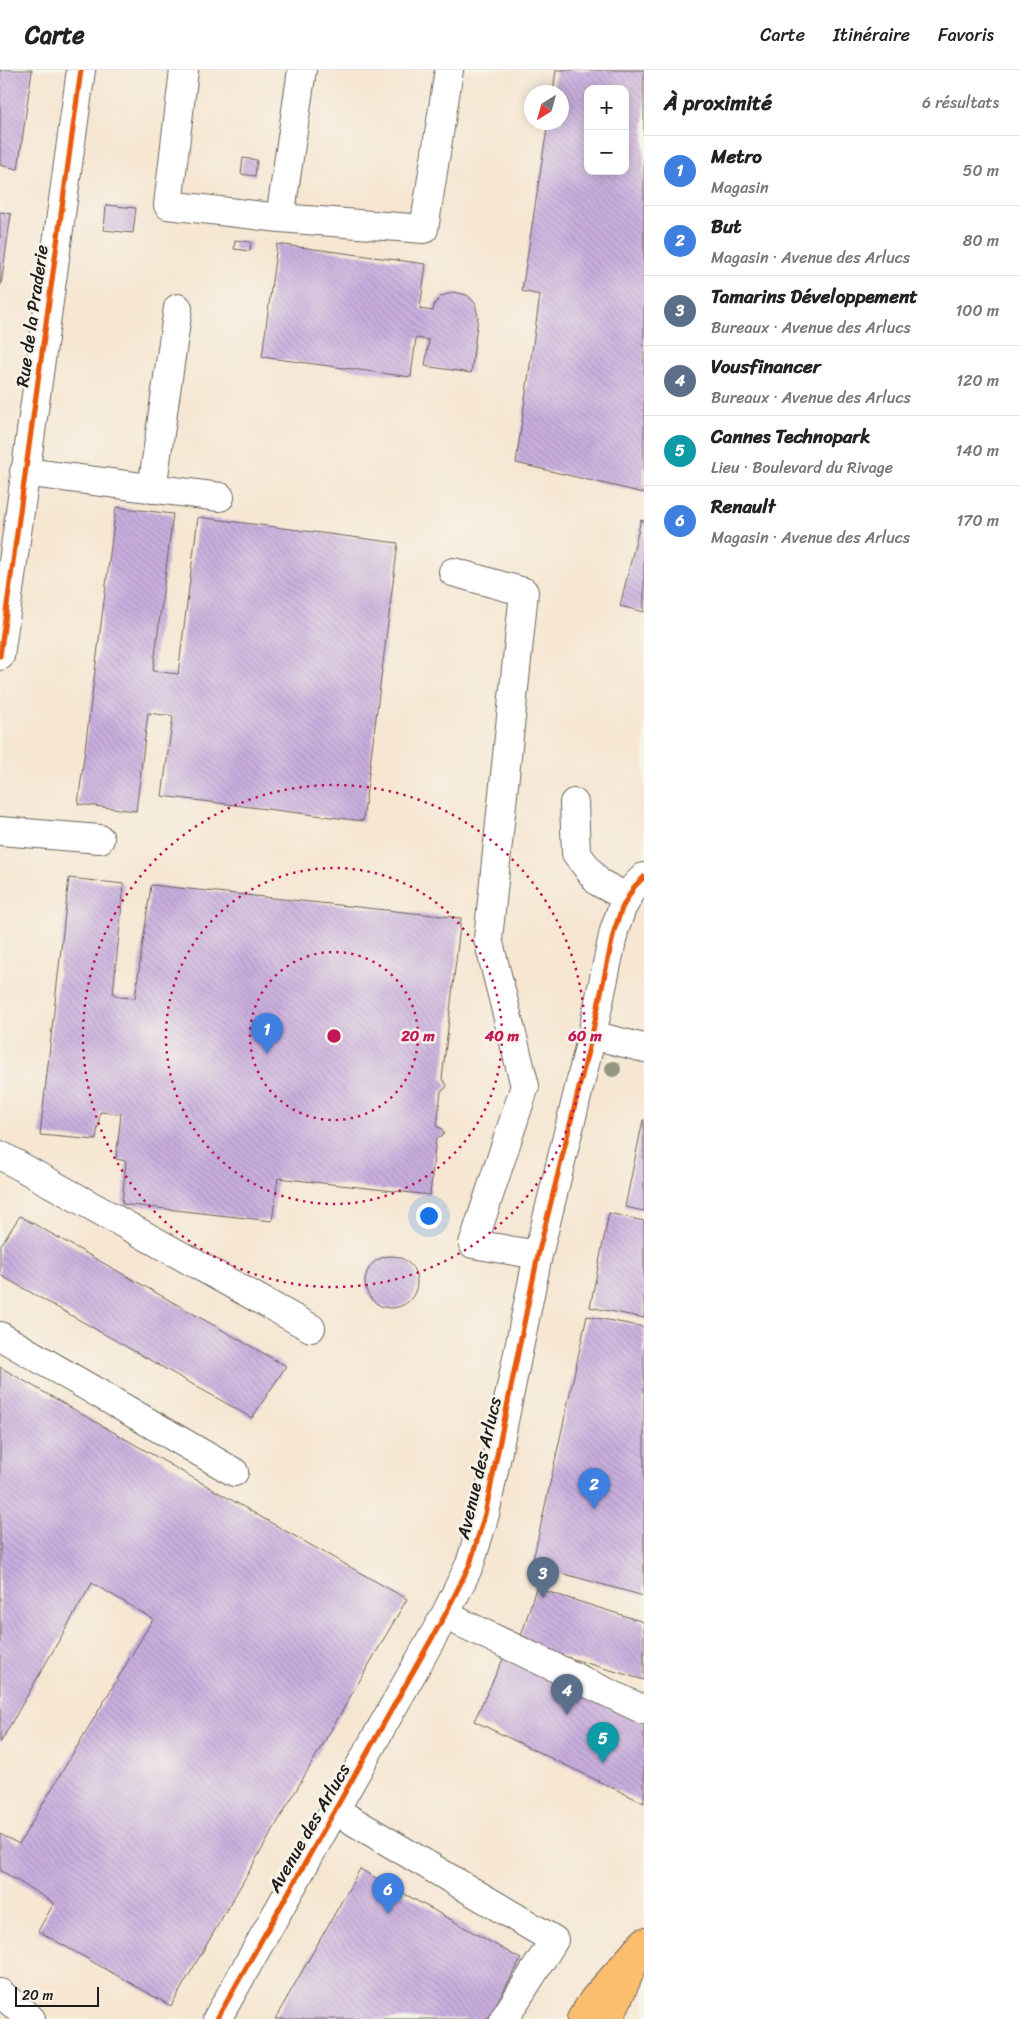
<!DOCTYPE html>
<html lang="fr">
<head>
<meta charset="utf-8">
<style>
	body { margin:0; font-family:Sriracha,sans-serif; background:#f6f6f6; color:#222 }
	.controls { position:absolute; right:15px; top:15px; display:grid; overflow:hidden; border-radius:10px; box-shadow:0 2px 12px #0003 }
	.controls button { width:45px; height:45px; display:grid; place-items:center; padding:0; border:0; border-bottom:1px solid #e0e0e0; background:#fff; color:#222; font:25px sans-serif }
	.compass { position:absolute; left:524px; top:15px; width:45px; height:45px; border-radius:50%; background:#fff; box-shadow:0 2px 12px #0003; rotate:217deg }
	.scale { position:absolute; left:15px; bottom:12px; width:84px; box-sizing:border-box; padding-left:5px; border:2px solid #1c1c1c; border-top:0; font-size:14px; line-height:18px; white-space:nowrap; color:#1c1c1c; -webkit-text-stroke:4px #f7f3e8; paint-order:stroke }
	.you { position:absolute; left:428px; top:1145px; width:18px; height:18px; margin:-12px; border:4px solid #fff; border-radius:50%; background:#1a73e8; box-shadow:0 0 0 8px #1a73e833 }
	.badge { display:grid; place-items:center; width:32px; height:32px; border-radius:50%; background:#0b8043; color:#fff; font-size:16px; font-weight:700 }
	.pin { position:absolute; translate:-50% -41px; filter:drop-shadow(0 1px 2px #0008) }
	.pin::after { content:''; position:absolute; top:26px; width:18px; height:15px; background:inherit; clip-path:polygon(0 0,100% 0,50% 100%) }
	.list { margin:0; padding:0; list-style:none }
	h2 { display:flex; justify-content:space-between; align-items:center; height:65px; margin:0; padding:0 20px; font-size:21px }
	h2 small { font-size:16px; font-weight:400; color:#767676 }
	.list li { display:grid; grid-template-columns:32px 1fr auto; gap:15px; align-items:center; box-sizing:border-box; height:70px; padding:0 20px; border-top:1px solid #e0e0e0 }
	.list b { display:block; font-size:19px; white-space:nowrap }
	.list p { margin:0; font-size:16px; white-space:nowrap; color:#767676 }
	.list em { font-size:16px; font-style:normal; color:#767676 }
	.map { position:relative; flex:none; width:644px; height:1949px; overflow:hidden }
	header { display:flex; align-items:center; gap:30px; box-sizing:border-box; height:70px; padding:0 25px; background:#fff; border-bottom:1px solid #e0e0e0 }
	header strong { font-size:24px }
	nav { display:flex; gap:28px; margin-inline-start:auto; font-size:18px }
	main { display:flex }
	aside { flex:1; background:#fff }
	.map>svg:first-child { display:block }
	.building { fill:url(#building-back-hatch); fill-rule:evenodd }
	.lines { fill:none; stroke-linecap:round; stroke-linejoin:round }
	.minor-casing { stroke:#68635c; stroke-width:30 }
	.major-casing { stroke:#68635c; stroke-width:30 }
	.minor { stroke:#fff; stroke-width:28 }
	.major { stroke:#fabe6e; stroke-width:28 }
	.cycleway-casing { stroke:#f7f3e8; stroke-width:8 }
	.cycleway { stroke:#e8590c; stroke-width:5 }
	.tree { fill:#959680 }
	.ring { fill:none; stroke:#c2185b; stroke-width:2.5; stroke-dasharray:2.5 5 }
	.labels { text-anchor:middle; stroke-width:5; stroke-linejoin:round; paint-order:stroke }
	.street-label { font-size:18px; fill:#1c1c1c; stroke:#f7f3e8 }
	.centre { fill:#c2185b; stroke:#f7f3e8; stroke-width:2.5 }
	.ring-label { font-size:15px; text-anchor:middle; font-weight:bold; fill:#c2185b; stroke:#f7f3e8; stroke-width:5; stroke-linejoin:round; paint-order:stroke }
</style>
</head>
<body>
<header>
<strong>Carte</strong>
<nav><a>Carte</a><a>Itinéraire</a><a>Favoris</a></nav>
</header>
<main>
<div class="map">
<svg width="644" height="1949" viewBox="0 0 644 1949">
	<defs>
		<pattern id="building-back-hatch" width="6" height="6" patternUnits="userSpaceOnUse" patternTransform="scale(1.25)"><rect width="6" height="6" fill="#c9aede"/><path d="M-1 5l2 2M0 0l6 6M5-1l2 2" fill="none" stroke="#ac95be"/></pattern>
	</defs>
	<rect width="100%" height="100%" fill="#f7f3e8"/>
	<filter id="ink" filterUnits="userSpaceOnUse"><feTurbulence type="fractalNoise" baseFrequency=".02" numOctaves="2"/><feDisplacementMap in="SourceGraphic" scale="10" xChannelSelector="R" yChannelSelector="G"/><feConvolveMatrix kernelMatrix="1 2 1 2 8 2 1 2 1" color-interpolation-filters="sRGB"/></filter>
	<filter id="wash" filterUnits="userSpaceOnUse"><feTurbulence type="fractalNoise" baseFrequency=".0096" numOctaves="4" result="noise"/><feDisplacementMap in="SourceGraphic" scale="20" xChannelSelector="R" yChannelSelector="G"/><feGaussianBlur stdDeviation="1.12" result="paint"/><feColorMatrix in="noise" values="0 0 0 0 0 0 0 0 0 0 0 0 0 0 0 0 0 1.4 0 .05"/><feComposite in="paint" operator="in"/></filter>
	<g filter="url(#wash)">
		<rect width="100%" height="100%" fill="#f6e6d2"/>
		<g id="blocks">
			<path class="building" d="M0,0H32L18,99L0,95Z
				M556,0H644V423L516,393L540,225L522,221L548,52H562V22H553ZM588,19H625V101H588Z
				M243,88L257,90L255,106L241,104Z
				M106,135L136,138L133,163L104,160Z
				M0,142L11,144L1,215H0Z
				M235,170L251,172L250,181L234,179Z
				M277,174L426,194L420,239L433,241L434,235L440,227L453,222L467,225L475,233L478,247L471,303L425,296L429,270L416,268L411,307L262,287Z
				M116,437L173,444L153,601L178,604L198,447L398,473L363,751L162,726L173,646L148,643L136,741L78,734Z
				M641,450L644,451V542L620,536Z
				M69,808L124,814L113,924L120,927L135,928L151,815L461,848L442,1009L447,1015L445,1019L441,1021L437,1057L441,1058L444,1063L441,1067L436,1068L430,1125L278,1108L272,1151L122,1134L126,1091L116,1089L121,1044L100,1042L96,1070L40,1065Z
				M643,1050H644V1141L625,1137Z
				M609,1143L644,1151V1248L590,1237Z
				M20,1146L286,1296L252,1348L0,1205V1176Z
				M365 1212a26 26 0 1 1 52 0a26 26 0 1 1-52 0Z
				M587,1246L644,1257V1526L532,1495Z
				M0,1297L275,1455L407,1529L171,1936L38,1861L54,1833L0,1800V1764L19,1774L153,1549L92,1513L0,1673Z
				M536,1518L644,1552V1610L519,1573Z
				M505,1585L644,1653V1733L474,1651Z
				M360,1799L521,1889L488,1949H275Z"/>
		</g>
	</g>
	<g filter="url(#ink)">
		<use href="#blocks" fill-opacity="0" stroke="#68635c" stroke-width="1"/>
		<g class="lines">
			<g class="minor-casing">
				<path id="minor" d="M184,0L168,135L280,148
					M302,0L280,148L424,159L449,0
					M24,402L220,427
					M152,419L178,238
					M453,502L524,522L488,869L525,1016L473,1174L538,1185
					M0,586L81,0
					M574,733L576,783L598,812L628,828
					M0,761L100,769
					M592,965L644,978
					M0,1085L311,1258
					M0,1266L234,1402
					M445,1545L644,1640
					M336,1741L554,1870L504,1949
					M0,1923L31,1949
					M217,1949L445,1545L470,1494L485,1444L538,1185L592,965L614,861L622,838L634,817L644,807"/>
			</g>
			<g class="major-casing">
				<path id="major" d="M581,1949L594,1929L644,1872
					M609,1949L633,1895"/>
			</g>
			<use href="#minor" class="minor"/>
			<use href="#major" class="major"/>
			<g class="cycleway-casing">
				<path id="cycleway" d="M0,586L81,0
					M217,1949L445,1545L470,1494L485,1444L538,1185L592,965L614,861L622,838L634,817L644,807"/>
			</g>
			<use href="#cycleway" class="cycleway"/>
		</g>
		<circle class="tree" cx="613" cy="999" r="8"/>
	</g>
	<g class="ring">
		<circle cx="334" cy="966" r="84"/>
		<circle cx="334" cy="966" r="168"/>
		<circle cx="334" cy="966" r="251"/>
	</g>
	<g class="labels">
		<g class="street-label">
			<text transform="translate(32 246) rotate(-82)" y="6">Rue de la Praderie</text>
			<text transform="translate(479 1398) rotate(-77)" y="6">Avenue des Arlucs</text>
			<text transform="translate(309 1758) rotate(-60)" y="6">Avenue des Arlucs</text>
		</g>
	</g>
	<circle cx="334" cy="966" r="8" class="centre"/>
	<g class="ring-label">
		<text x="418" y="971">20 m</text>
		<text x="502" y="971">40 m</text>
		<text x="585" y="971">60 m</text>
	</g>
</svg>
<div class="controls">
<button>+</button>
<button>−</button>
</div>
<svg class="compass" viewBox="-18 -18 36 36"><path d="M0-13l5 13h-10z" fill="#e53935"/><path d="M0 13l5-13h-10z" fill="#767676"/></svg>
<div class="scale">20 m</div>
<div class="you"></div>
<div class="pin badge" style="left:267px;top:984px;background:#3f7fe0">1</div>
<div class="pin badge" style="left:594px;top:1439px;background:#3f7fe0">2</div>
<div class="pin badge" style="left:543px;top:1528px;background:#5c6f8a">3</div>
<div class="pin badge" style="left:567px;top:1645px;background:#5c6f8a">4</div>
<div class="pin badge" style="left:603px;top:1693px;background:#0f9aa8">5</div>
<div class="pin badge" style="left:388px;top:1844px;background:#3f7fe0">6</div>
</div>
<aside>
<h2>À proximité<small>6 résultats</small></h2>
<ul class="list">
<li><span class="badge" style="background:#3f7fe0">1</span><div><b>Metro</b><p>Magasin</p></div><em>50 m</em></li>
<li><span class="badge" style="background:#3f7fe0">2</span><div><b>But</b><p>Magasin · Avenue des Arlucs</p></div><em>80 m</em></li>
<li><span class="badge" style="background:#5c6f8a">3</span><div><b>Tamarins Développement</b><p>Bureaux · Avenue des Arlucs</p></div><em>100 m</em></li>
<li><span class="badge" style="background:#5c6f8a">4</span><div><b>Vousfinancer</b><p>Bureaux · Avenue des Arlucs</p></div><em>120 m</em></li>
<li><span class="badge" style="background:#0f9aa8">5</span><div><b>Cannes Technopark</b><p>Lieu · Boulevard du Rivage</p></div><em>140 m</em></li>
<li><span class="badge" style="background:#3f7fe0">6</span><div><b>Renault</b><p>Magasin · Avenue des Arlucs</p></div><em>170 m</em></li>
</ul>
</aside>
</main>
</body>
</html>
